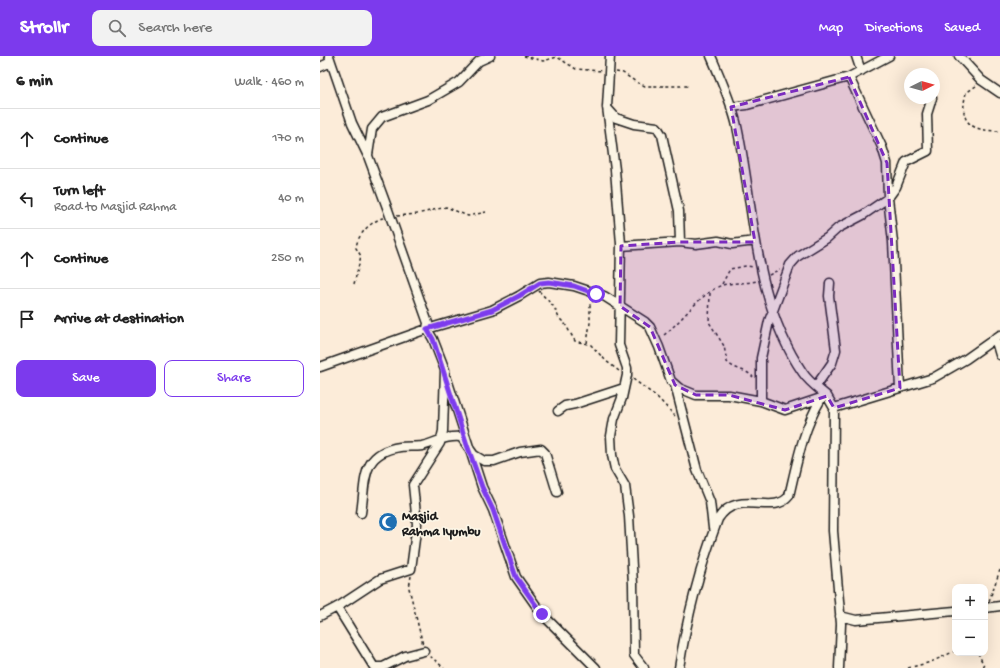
<!DOCTYPE html>
<html lang="en">
<head>
<meta charset="utf-8">
<style>
	body { margin:0; font-family:"Gochi Hand",sans-serif; background:#f2f2f2; color:#222 }
	.controls { position:absolute; right:12px; bottom:12px; display:grid; overflow:hidden; border-radius:8px; box-shadow:0 4px 16px #0002 }
	.controls button { width:36px; height:36px; display:grid; place-items:center; padding:0; border:0; border-bottom:1px solid #e0e0e0; background:#fff; color:#222; font:20px sans-serif }
	.compass { position:absolute; left:584px; top:12px; width:36px; height:36px; border-radius:50%; background:#fff; box-shadow:0 4px 16px #0002; rotate:85deg }
	.stop { position:absolute; width:12px; height:12px; margin:-9px; border:3px solid #7c3aed; border-radius:50%; background:#fff }
	.stop.end { background:#7c3aed; border-color:#fff; box-shadow:0 1px 4px #0008 }
	.list { margin:0; padding:0; list-style:none }
	h2 { display:flex; justify-content:space-between; align-items:center; height:52px; margin:0; padding:0 16px; font-size:17px }
	h2 small { font-size:13px; font-weight:400; color:#767676 }
	.list li { display:grid; grid-template-columns:26px 1fr auto; gap:12px; align-items:center; box-sizing:border-box; height:60px; padding:0 16px; border-top:1px solid #e0e0e0 }
	.list b { display:block; font-size:15px; white-space:nowrap }
	.list p { margin:0; font-size:13px; white-space:nowrap; color:#767676 }
	.list em { font-size:13px; font-style:normal; color:#767676 }
	.actions { display:flex; gap:8px; padding:12px 16px }
	.actions a { flex:1; padding:9px 0; border:1px solid #7c3aed; border-radius:8px; text-align:center; font-size:14px; color:#7c3aed }
	.actions .main { background:#7c3aed; color:#fff }
	.icon { flex:none; width:22px; height:22px; fill:none; stroke:currentColor; stroke-width:2; stroke-linecap:round; stroke-linejoin:round }
	.map { position:relative; flex:none; width:680px; height:612px; overflow:hidden }
	header { display:flex; align-items:center; gap:24px; box-sizing:border-box; height:56px; padding:0 20px; background:#7c3aed; color:#fff }
	header strong { font-size:19px }
	nav { display:flex; gap:22px; margin-inline-start:auto; font-size:14px }
	.search { width:280px; height:36px; background:#f2f2f2; display:flex; align-items:center; gap:10px; box-sizing:border-box; padding:0 14px; border-radius:8px; color:#767676; font-size:15px }
	main { display:flex }
	aside { flex:1; background:#fff }
	.map>svg:first-child { display:block }
	.lines { fill:none; stroke-linecap:round; stroke-linejoin:round }
	.street-casing { stroke:#1c1c1c; stroke-width:11 }
	.path { stroke:#1c1c1c; stroke-width:1.5; stroke-dasharray:3 3; stroke-linecap:butt }
	.street { stroke:#fcf5e5; stroke-width:8 }
	.route { stroke:#7c3aed; stroke-width:5 }
	.marked { fill:#7b2cbf; fill-opacity:0.2; stroke:#7b2cbf; stroke-width:3; stroke-dasharray:8 5; stroke-linejoin:round }
	.labels { text-anchor:middle; stroke-width:3.5; stroke-linejoin:round; paint-order:stroke }
	.poi-label { font-size:13px; font-weight:bold; fill:#1c1c1c; stroke:#fcf5e5; text-anchor:start }
</style>
</head>
<body>
<header>
<strong>Strollr</strong>
<div class="search"><svg class="icon" aria-label="search" viewBox="0 0 24 24"><circle cx="10" cy="10" r="6"/><path d="M15 15l6 6"/></svg>Search here</div>
<nav><a>Map</a><a>Directions</a><a>Saved</a></nav>
</header>
<main>
<aside>
<h2>6 min<small>Walk · 460 m</small></h2>
<ul class="list">
<li><svg class="icon" aria-label="ahead" viewBox="0 0 24 24"><path d="M12 20V5M6 11l6-6 6 6"/></svg><div><b>Continue</b></div><em>170 m</em></li>
<li><svg class="icon" aria-label="left" viewBox="0 0 24 24"><path d="M17 20v-9H6M10 6l-5 5 5 5"/></svg><div><b>Turn left</b><p>Road to Masjid Rahma</p></div><em>40 m</em></li>
<li><svg class="icon" aria-label="ahead" viewBox="0 0 24 24"><path d="M12 20V5M6 11l6-6 6 6"/></svg><div><b>Continue</b></div><em>250 m</em></li>
<li><svg class="icon" aria-label="arrive" viewBox="0 0 24 24"><path d="M6 21V4h12l-3 4 3 4H6"/></svg><div><b>Arrive at destination</b></div></li>
</ul>
<div class="actions"><a class="main">Save</a><a>Share</a></div>
</aside>
<div class="map">
<svg width="680" height="612" viewBox="0 0 680 612">
	<rect width="100%" height="100%" fill="#fcecd9"/>
	<filter id="ink" filterUnits="userSpaceOnUse"><feTurbulence type="fractalNoise" baseFrequency=".025" numOctaves="2"/><feDisplacementMap in="SourceGraphic" scale="8" xChannelSelector="R" yChannelSelector="G"/><feConvolveMatrix kernelMatrix="1 2 1 2 8 2 1 2 1" color-interpolation-filters="sRGB"/></filter>
	<g filter="url(#ink)">
		<g class="lines">
			<g class="street-casing">
				<path id="street" d="M9,0L32,67L48,100L68,154L108,267L107,273
					M290,0L287,51L295,114L301,188L299,289L307,312V319L302,342L294,363L291,380L292,399L295,413L305,430L309,460L313,528L314,599L324,612
					M391,0C400,21 410,43 416,66C435,150 432,243 483,317C489,326 499,333 507,340
					M536,0L541,15
					M639,0L661,24L680,37
					M0,11L11,6
					M529,21L562,91L567,107L568,142L573,186L580,332
					M411,51L427,49L529,21L569,0
					M287,52L296,62L314,68L337,71L342,79L359,155L360,186
					M48,99L52,73L62,61L108,44L139,26L159,5L170,0
					M301,190L360,186L376,188L398,185L412,188L435,185
					M675,282L680,299
					M0,311L107,273L172,254L199,240L220,227L229,226L254,230L284,240L325,266L330,271L339,291L351,325L359,332L376,339H409L441,345L465,354L507,340L514,352L613,322L646,303L680,279
					M127,323L162,431L173,454L196,521L222,558L276,612
					M355,329L377,414L390,446L393,472
					M496,330L512,307L516,294L509,240L510,227
					M441,345V302L449,265L470,209L478,200L507,182L518,172L543,159L568,142L576,131L586,106L608,95L607,58L612,42
					M514,352L513,475L521,568L519,612
					M238,355L245,350L255,348L304,332
					M41,457C46,425 40,397 80,391C87,390 95,391 102,390C116,387 126,379 141,381L154,399L164,405H174L200,396L221,393L225,397L237,436
					M17,551L54,611H63L85,600L104,595
					M665,552L680,550
					M0,560L19,550L60,523L91,513L97,468L93,429L120,387L123,375L125,314L113,283L107,273
					M520,560L536,564L635,555
					M359,612C367,561 380,511 398,463C418,431 453,461 469,440C477,406 483,373 501,343"/>
			</g>
			<path class="path" d="M204,0L223,5L237,1L256,13L282,15
				M296,16L303,17L316,26L325,30H368
				M656,30L646,37C638,68 652,75 680,75
				M77,160L97,158L126,151L148,160L166,156
				M449,219L460,213
				M34,228L41,200L36,192C37,179 51,165 63,162
				M402,228L410,213L426,210L434,211
				M219,235L234,251L239,262L245,268L255,285L271,289L286,305L299,315
				M390,237L389,266L404,290L407,306C414,314 426,313 433,321
				M344,279C362,265 382,235 403,229C412,226 425,228 437,225
				M267,287L270,267V249L273,245
				M313,323L337,341L355,360
				M91,520L89,532L103,589
				M669,545L680,514
				M658,597L665,612
				M110,600L124,612
				M588,612L611,606L635,595"/>
			<use href="#street" class="street"/>
		</g>
	</g>
	<g class="lines" filter="url(#ink)">
		<path class="route" d="M222,558L196,521L173,454L162,431L147,389L113,283L107,273L172,254L199,240L220,227L229,226L254,230L276,238"/>
	</g>
	<path class="marked" d="M529,21L567,107L580,332L514,352L507,340L465,354L409,339H376L355,329L330,271L300,250L301,190L360,186H435L411,51Z"/>
	<defs>
		<g id="mosque-disc" transform="scale(1)"><circle r="9.5" fill="#1f6fb2" stroke="#fcf5e5"/><path d="M3.5-4.9A6 6 0 1 0 3.5 4.9A5 5 0 1 1 3.5-4.9Z" fill="#fff"/></g>
	</defs>
	<g fill-rule="evenodd">
		<use href="#mosque-disc" x="68" y="466"/>
	</g>
	<g class="labels">
		<g class="poi-label">
			<text x="82" y="464">Masjid<tspan x="82" dy="15">Rahma Iyumbu</tspan></text>
		</g>
	</g>
</svg>
<div class="controls">
<button>+</button>
<button>−</button>
</div>
<svg class="compass" viewBox="-18 -18 36 36"><path d="M0-13l5 13h-10z" fill="#e53935"/><path d="M0 13l5-13h-10z" fill="#767676"/></svg>
<div class="stop" style="left:276px;top:238px"></div>
<div class="stop end" style="left:222px;top:558px"></div>
</div>
</main>
</body>
</html>
